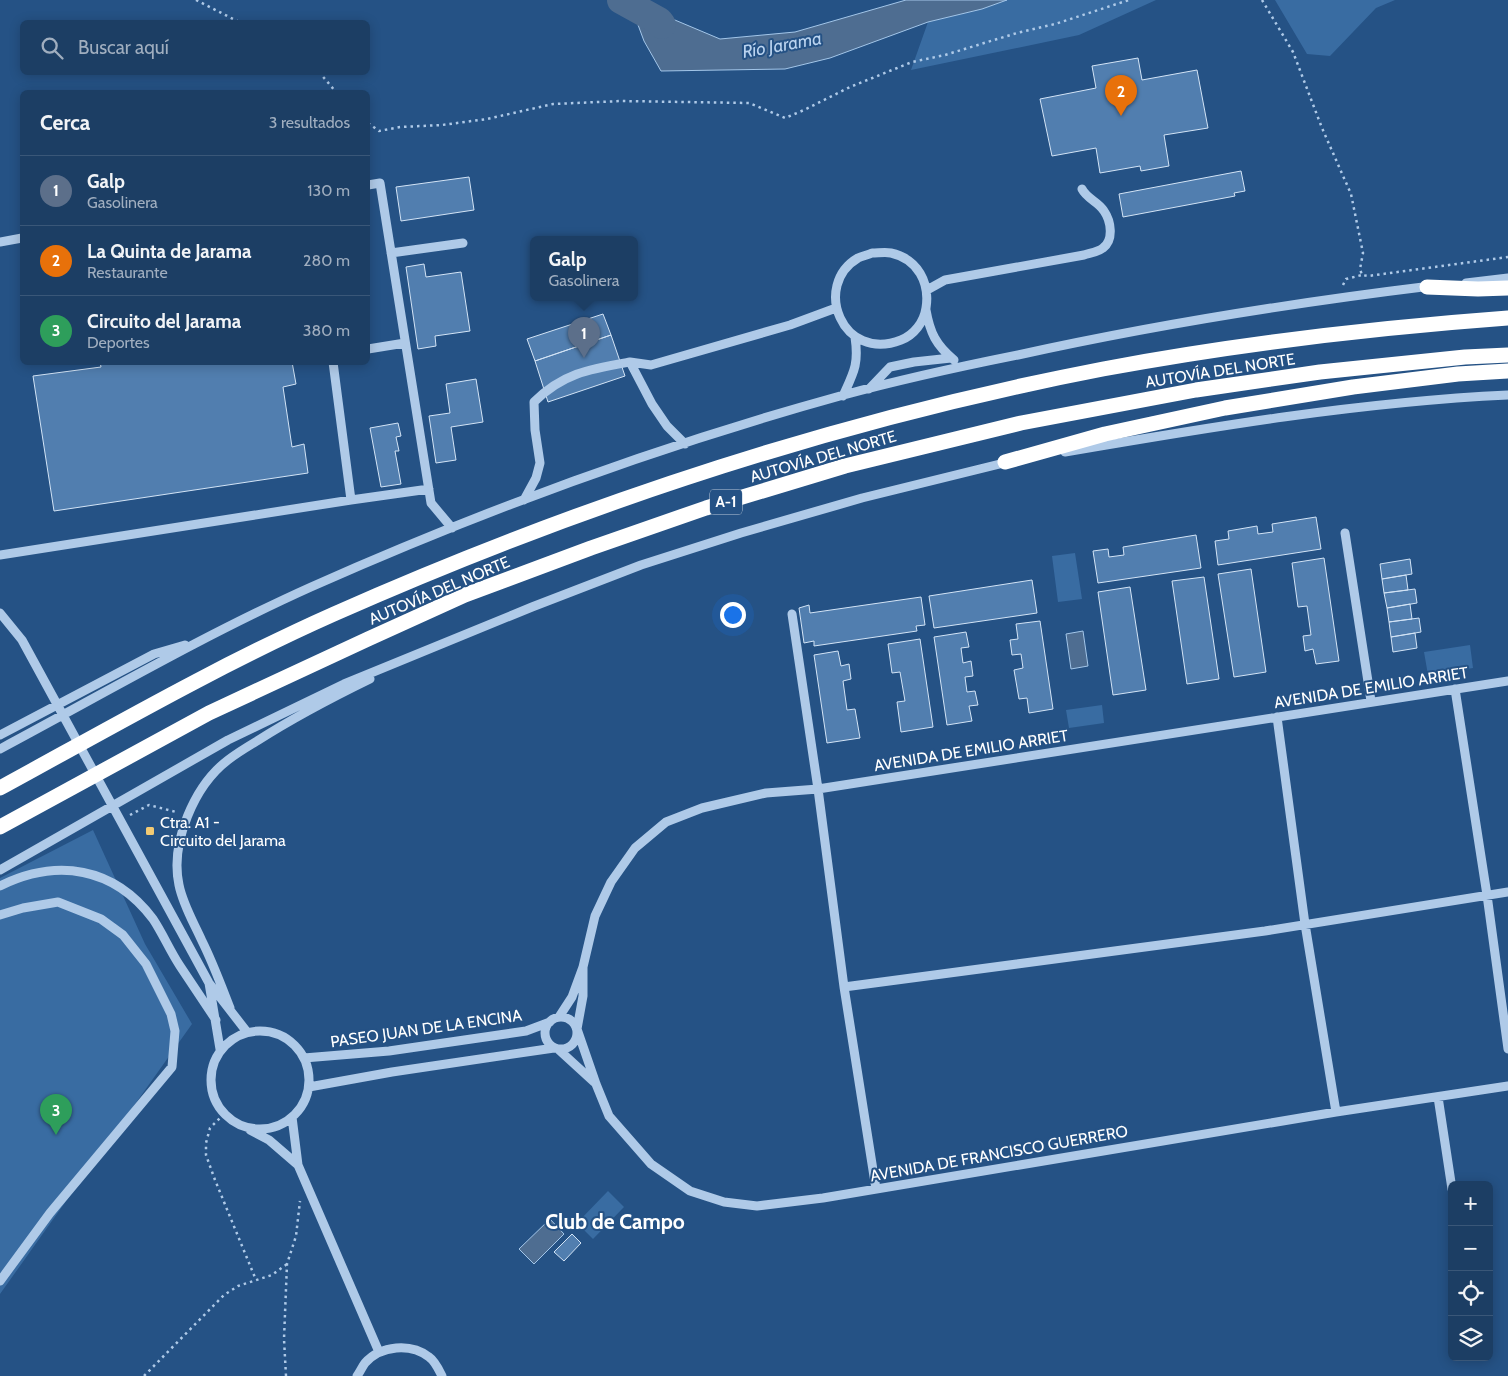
<!DOCTYPE html>
<html lang="es">
<head>
<meta charset="utf-8">
<style>
	body { margin:0; font-family:Cabin,sans-serif; background:#25456a; color:#f1f3f6 }
	.controls { position:absolute; right:15px; bottom:15px; display:grid; overflow:hidden; border-radius:8px; box-shadow:0 2px 12px #0003 }
	.controls button { width:45px; height:45px; display:grid; place-items:center; padding:0; border:0; border-bottom:1px solid #3a5778; background:#1c3e64; color:#f1f3f6; font:25px sans-serif }
	.you { position:absolute; left:732px; top:614px; width:18px; height:18px; margin:-12px; border:4px solid #fff; border-radius:50%; background:#1a73e8; box-shadow:0 0 0 8px #1a73e833 }
	.badge { display:grid; place-items:center; width:32px; height:32px; border-radius:50%; background:#bca0f2; color:#fff; font-size:16px; font-weight:700 }
	.pin { position:absolute; translate:-50% -41px; filter:drop-shadow(0 1px 2px #0008) }
	.pin::after { content:''; position:absolute; top:26px; width:18px; height:15px; background:inherit; clip-path:polygon(0 0,100% 0,50% 100%) }
	.popup { position:absolute; left:530px; top:236px; width:108px; height:65px; box-sizing:border-box; display:grid; place-content:center; border-radius:8px; background:#1c3e64; filter:drop-shadow(0 1px 4px #0005); font-size:16px; white-space:nowrap; color:#a0aebf }
	.popup b { font-size:19px; color:#f1f3f6 }
	.popup::after { content:''; position:absolute; left:50%; top:100%; margin-left:-10px; border:10px solid transparent; border-top-color:#1c3e64 }
	.list { margin:0; padding:0; list-style:none }
	h2 { display:flex; justify-content:space-between; align-items:center; height:65px; margin:0; padding:0 20px; font-size:21px }
	h2 small { font-size:16px; font-weight:400; color:#a0aebf }
	.list li { display:grid; grid-template-columns:32px 1fr auto; gap:15px; align-items:center; box-sizing:border-box; height:70px; padding:0 20px; border-top:1px solid #3a5778 }
	.list b { display:block; font-size:19px; white-space:nowrap }
	.list p { margin:0; font-size:16px; white-space:nowrap; color:#a0aebf }
	.list em { font-size:16px; font-style:normal; color:#a0aebf }
	.icon { flex:none; width:28px; height:28px; fill:none; stroke:currentColor; stroke-width:2; stroke-linecap:round; stroke-linejoin:round }
	.map { position:relative; flex:none; width:1508px; height:1376px; overflow:hidden }
	.search { position:absolute; background:#1c3e64; box-shadow:0 2px 12px #0003; left:20px; top:20px; width:350px; height:55px; display:flex; align-items:center; gap:12px; box-sizing:border-box; padding:0 18px; border-radius:8px; color:#a0aebf; font-size:19px }
	.panel { position:absolute; background:#1c3e64; box-shadow:0 2px 12px #0003; left:20px; top:90px; width:350px; height:275px; border-radius:8px }
	.map>svg:first-child { display:block }
	.green { fill:#396ca2 }
	.water { fill:#4e6d91; stroke:#a3c6e9 }
	.lines { fill:none; stroke-linecap:round; stroke-linejoin:round }
	.river { stroke:#4e6d91; stroke-width:28 }
	.building { fill:#517eaf; stroke:#d3e4f6 }
	.path { stroke:#afcae8; stroke-width:2.5; stroke-dasharray:2.5 4; stroke-linecap:butt }
	.minor { stroke:#afcae8; stroke-width:9 }
	.highway { stroke:#fff; stroke-width:15 }
	.poi-dot { fill:#f2ca73; stroke:#255285; stroke-width:2 }
	.labels { text-anchor:middle; stroke-width:4; stroke-linejoin:round; paint-order:stroke }
	.shield { fill:#255285; stroke:#becbda; stroke-width:1 }
	.shield-label { font-size:15px; font-weight:bold; fill:#fff }
	.street-label { font-size:16px; fill:#fff; stroke:#255285 }
	.poi-label { font-size:16px; fill:#fff; stroke:#255285; text-anchor:start }
	.water-label { font-size:18px; font-style:italic; fill:#bbd4f0; stroke:#255285 }
	.district-label { font-size:21px; font-weight:bold; fill:#fff; stroke:#255285 }
</style>
</head>
<body>
<div class="map">
<svg width="1508" height="1376" viewBox="0 0 1508 1376">
	<rect width="100%" height="100%" fill="#255285"/>
	<path class="green" d="M1007,0H1156L1079,35L911,70L928,22L982,9Z
		M1275,0H1395L1376,8L1330,56L1307,54Z
		M1075,553L1082,599L1058,602L1052,556Z
		M1470,645L1473,668L1428,675L1424,652Z
		M1102,705L1104,723L1069,728L1066,710Z
		M93,830L145,944L192,1024L0,1294V878Z
		M608,1191L624,1207L593,1239L577,1223Z"/>
	<path class="water" d="M906,0H1007L982,9L928,22L830,58L785,69L661,71L644,41L631,6L644,3L663,15L720,39L795,32Z
		M1083,631L1088,666L1071,669L1066,634Z
		M550,1219L564,1234L534,1264L519,1249Z"/>
	<g class="lines">
		<path class="river" d="M621,0L659,21L662,25"/>
	</g>
	<path class="building" d="M1138,58L1142,80L1197,70L1208,128L1164,135L1169,166L1141,171L1140,166L1100,173L1096,148L1052,156L1040,99L1096,88L1092,66Z
		M1241,171L1245,191L1234,193L1235,196L1123,217L1119,194Z
		M469,177L474,210L401,221L396,187Z
		M424,264L426,277L461,272L470,331L435,336L436,346L418,349L406,267Z
		M603,314L611,335L535,361L527,339Z
		M611,335L625,376L548,402L535,361Z
		M100,362H292L296,384L283,387L292,447L304,444L308,473L54,511L33,376L101,367Z
		M476,379L483,422L451,427L456,460L436,463L429,416L450,413L446,384Z
		M398,423L401,436L396,437L399,451H395L401,484L381,487L370,428Z
		M1316,517L1321,549L1218,565L1215,541L1229,539L1228,531L1257,526L1258,534L1273,532L1272,524Z
		M1196,535L1201,568L1098,583L1093,551L1108,549L1109,557L1124,555L1123,547Z
		M1324,558L1339,661L1316,664L1313,649L1305,651L1303,636L1311,635L1307,606L1298,607L1292,563Z
		M1410,559L1412,574L1382,579L1380,564Z
		M1251,569L1266,672L1234,677L1218,574Z
		M1406,575L1408,590L1384,593L1382,579Z
		M1204,577L1219,679L1187,684L1172,581Z
		M1032,580L1037,613L934,628L929,596Z
		M1130,587L1146,690L1113,695L1098,592Z
		M1415,589L1417,603L1387,608L1384,593Z
		M921,597L925,625L916,626L917,631L814,646V641L804,643L799,608L809,605L810,613Z
		M1410,604L1412,619L1389,622L1387,608Z
		M1419,618L1421,632L1391,637L1389,622Z
		M1040,621L1053,709L1029,713L1027,698L1019,699L1014,670L1023,668L1021,654L1012,655L1010,640L1018,639L1016,624Z
		M966,632L969,647L961,648L963,663L971,661L973,676L965,677L967,692L975,691L978,705L969,706L972,721L947,725L934,637Z
		M1415,633L1417,648L1393,652L1391,637Z
		M920,639L933,727L901,732L897,702L905,701L900,672L892,673L888,644Z
		M838,651L841,666L849,664L851,679L843,681L847,710L855,709L860,738L827,743L814,655Z
		M572,1234L581,1243L564,1261L554,1252Z"/>
	<g class="lines">
		<path class="path" d="M196,0L239,22
			M1262,0L1293,52L1322,128L1351,194L1363,253L1360,269L1362,275L1368,276L1508,257
			M319,72L336,92
			M368,123L379,131L400,127L442,125L487,119L553,104L621,101L749,103L785,118L804,110L850,87L912,62L945,55L1017,33L1055,24L1129,0
			M1343,285L1346,279L1362,275
			M130,815L149,805L176,812
			M224,1114L210,1128L206,1143V1155L215,1180L256,1280
			M144,1376L224,1295L238,1286L272,1275L287,1264
			M286,1376L284,1339L287,1264L296,1236L300,1201"/>
		<path class="minor" d="M368,185L380,183L431,503L452,528
			M0,242L22,238
			M391,253L463,243
			M872,253C878,253 886,252 891,253C918,259 930,283 926,308C924,322 914,335 901,340C842,363 812,285 858,258C862,256 868,255 872,253Z
			M1466,283L1508,278
			M927,290L945,280L1084,255C1090,253 1098,252 1103,248C1114,240 1111,221 1104,211C1099,202 1087,199 1082,189
			M926,310C930,333 936,345 954,360
			M368,349L405,343
			M630,362L651,365L790,325L836,308
			M869,389L890,367L914,362L951,358
			M843,396C854,372 859,364 855,337
			M1065,452C1211,427 1359,402 1508,395
			M351,500L429,489
			M524,500L536,478L540,463L535,430L534,402C563,373 590,369 630,362L652,404L667,426L685,444
			M1345,533L1371,701
			M0,555L351,500L333,362
			M0,613L22,640L209,983L247,1032
			M792,614L818,789L844,987L876,1189
			M1455,689L1487,895L1508,1049
			M1277,717L1305,924L1336,1112
			M0,735L154,654L185,645
			M0,749C103,694 204,635 311,587C482,511 659,446 840,396C899,380 958,367 1018,355C1154,325 1292,303 1431,286
			M0,870L228,740L344,684L532,607L641,565L741,533L862,498L1008,462
			M0,886C57,858 114,867 153,919C163,934 170,951 180,966C192,984 204,1002 216,1020
			M0,915L23,908L58,902L101,919L123,935L146,964L171,1014L175,1031L172,1067L50,1213L0,1281
			M583,967V996L577,1029L596,1084L609,1116L651,1164L690,1191L724,1202L757,1206L823,1198L1336,1112L1508,1086
			M209,983L220,1049
			M844,987L1265,931L1508,892
			M230,1008C221,985 213,963 202,941C194,923 183,905 179,885C170,843 194,786 228,760C237,753 247,747 257,741C293,718 331,698 370,679
			M545 1033a16 16 0 1 1 32 0a16 16 0 1 1-32 0Z
			M559,1017L572,997L583,967L595,916L611,882L635,848L666,822L702,808L766,793L818,789L1508,681
			M211 1080a49 49 0 1 1 98 0a49 49 0 1 1-98 0Z
			M559,1050L594,1082
			M304,1058L389,1051L526,1031L550,1022
			M309,1087L392,1072L554,1048
			M1438,1097L1452,1189
			M292,1117L298,1165L379,1352
			M250,1130L269,1140L298,1165
			M357,1376C360,1372 362,1367 365,1363C381,1345 411,1343 429,1357C435,1361 439,1370 442,1376"/>
		<path class="highway" d="M1427,287L1478,289L1508,288
			M1005,462L1105,434L1225,408L1353,387L1458,374L1508,371
			M0,788C110,728 219,665 334,614C580,505 838,420 1103,369C1237,344 1372,328 1508,318
			M0,827L209,713L368,639L465,595L591,548L706,508L845,466L1021,423L1196,390L1320,372L1465,357L1508,355"/>
	</g>
	<rect class="poi-dot" x="145" y="826" width="10" height="10" rx="2.5"/>
	<g class="labels">
		<rect class="shield" x="710" y="489.5" width="32" height="25" rx="4"/>
		<g class="shield-label">
			<text x="726" y="507">A-1</text>
		</g>
		<g class="street-label">
			<text transform="translate(1220 370) rotate(-9)" y="6">AUTOVÍA DEL NORTE</text>
			<text transform="translate(823 456) rotate(-16)" y="6">AUTOVÍA DEL NORTE</text>
			<text transform="translate(439 590) rotate(-23)" y="6">AUTOVÍA DEL NORTE</text>
			<text transform="translate(1371 687) rotate(-9)" y="6">AVENIDA DE EMILIO ARRIET</text>
			<text transform="translate(971 750) rotate(-9)" y="6">AVENIDA DE EMILIO ARRIET</text>
			<text transform="translate(426 1028) rotate(-8)" y="6">PASEO JUAN DE LA ENCINA</text>
			<text transform="translate(999 1153) rotate(-10)" y="6">AVENIDA DE FRANCISCO GUERRERO</text>
		</g>
		<g class="poi-label">
			<text x="160" y="828">Ctra. A1 -<tspan x="160" dy="18">Circuito del Jarama</tspan></text>
		</g>
		<g class="water-label">
			<text transform="translate(782 45) rotate(-10)" y="6">Río Jarama</text>
		</g>
		<g class="district-label">
			<text x="615" y="1229">Club de Campo</text>
		</g>
	</g>
</svg>
<div class="controls">
<button>+</button>
<button>−</button>
<button><svg class="icon" aria-label="locate" viewBox="0 0 24 24"><circle cx="12" cy="12" r="6"/><path d="M12 2v4M12 18v4M2 12h4M18 12h4"/></svg></button>
<button><svg class="icon" aria-label="layers" viewBox="0 0 24 24"><path d="M12 4l9 5-9 5-9-5zM3 14l9 5 9-5"/></svg></button>
</div>
<div class="you"></div>
<div class="pin badge" style="left:584px;top:358px;background:#5c6f8a">1</div>
<div class="popup"><b>Galp</b>Gasolinera</div>
<div class="pin badge" style="left:1121px;top:116px;background:#e8710a">2</div>
<div class="pin badge" style="left:56px;top:1135px;background:#2e9e5b">3</div>
<div class="search"><svg class="icon" aria-label="search" viewBox="0 0 24 24"><circle cx="10" cy="10" r="6"/><path d="M15 15l6 6"/></svg>Buscar aquí</div>
<section class="panel">
<h2>Cerca<small>3 resultados</small></h2>
<ul class="list">
<li><span class="badge" style="background:#5c6f8a">1</span><div><b>Galp</b><p>Gasolinera</p></div><em>130 m</em></li>
<li><span class="badge" style="background:#e8710a">2</span><div><b>La Quinta de Jarama</b><p>Restaurante</p></div><em>280 m</em></li>
<li><span class="badge" style="background:#2e9e5b">3</span><div><b>Circuito del Jarama</b><p>Deportes</p></div><em>380 m</em></li>
</ul>
</section>
</div>
</body>
</html>
